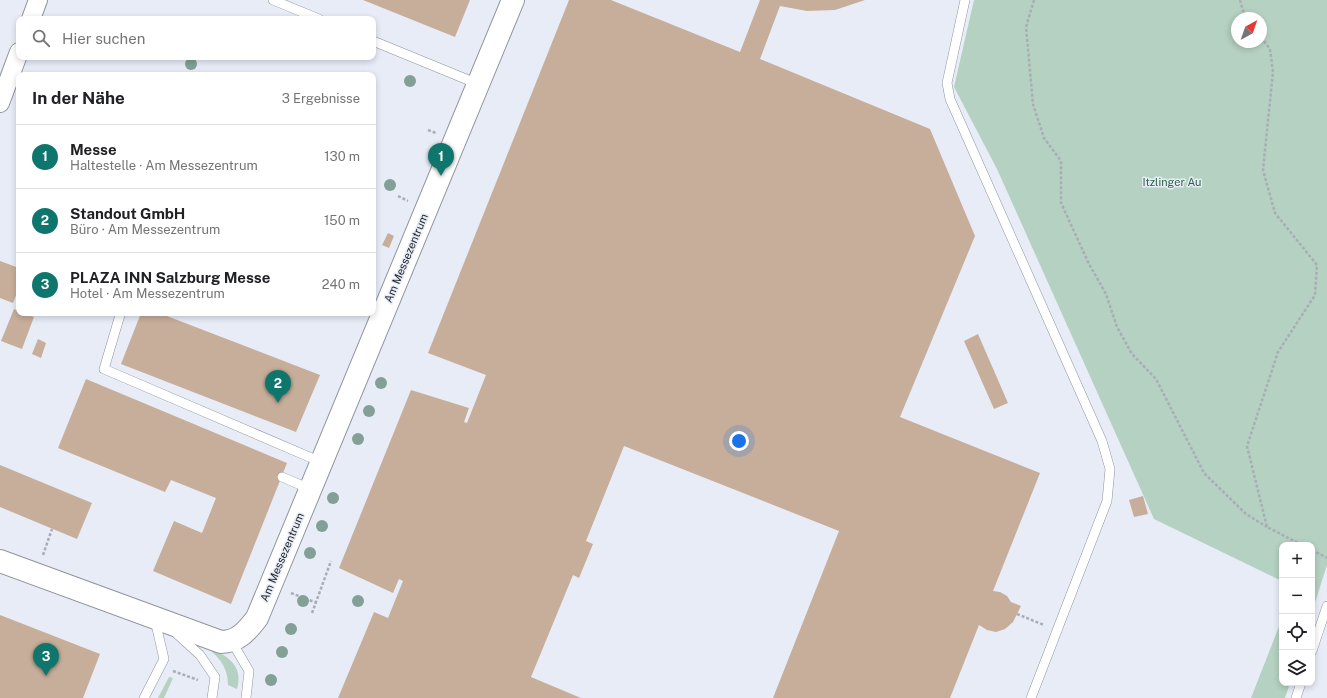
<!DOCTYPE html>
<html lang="de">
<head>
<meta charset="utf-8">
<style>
	body { margin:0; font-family:"Public Sans",sans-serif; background:#f2f2f2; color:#202124 }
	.controls { position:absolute; right:12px; bottom:12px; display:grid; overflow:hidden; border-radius:8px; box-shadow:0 2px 6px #0003 }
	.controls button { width:36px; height:36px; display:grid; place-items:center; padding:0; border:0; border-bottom:1px solid #e0e0e0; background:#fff; color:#202124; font:20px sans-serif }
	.compass { position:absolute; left:1231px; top:12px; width:36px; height:36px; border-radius:50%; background:#fff; box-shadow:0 2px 6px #0003; rotate:40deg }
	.you { position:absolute; left:739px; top:441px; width:14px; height:14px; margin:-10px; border:3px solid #fff; border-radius:50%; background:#1a73e8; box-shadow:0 0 0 6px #1a73e833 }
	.badge { display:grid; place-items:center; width:26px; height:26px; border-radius:50%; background:#0f766e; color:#fff; font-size:13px; font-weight:700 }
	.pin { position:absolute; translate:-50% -33px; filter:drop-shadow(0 1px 2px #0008) }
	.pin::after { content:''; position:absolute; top:21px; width:14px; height:12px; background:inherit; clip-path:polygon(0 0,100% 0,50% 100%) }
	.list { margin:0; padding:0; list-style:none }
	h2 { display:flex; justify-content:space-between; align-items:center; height:52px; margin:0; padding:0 16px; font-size:17px }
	h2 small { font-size:13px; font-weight:400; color:#757577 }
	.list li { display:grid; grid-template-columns:26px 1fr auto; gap:12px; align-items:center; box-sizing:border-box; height:64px; padding:0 16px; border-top:1px solid #e0e0e0 }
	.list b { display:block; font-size:15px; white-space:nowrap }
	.list p { margin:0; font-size:13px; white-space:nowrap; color:#757577 }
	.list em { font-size:13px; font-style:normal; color:#757577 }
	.icon { flex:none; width:22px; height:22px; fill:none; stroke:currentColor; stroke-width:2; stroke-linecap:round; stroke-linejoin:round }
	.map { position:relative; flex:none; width:1327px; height:698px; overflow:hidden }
	.search { position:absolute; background:#fff; box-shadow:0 2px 6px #0003; left:16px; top:16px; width:360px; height:44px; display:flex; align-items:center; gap:10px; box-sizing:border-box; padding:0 14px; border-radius:8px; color:#757577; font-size:15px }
	.panel { position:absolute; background:#fff; box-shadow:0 2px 6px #0003; left:16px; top:72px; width:360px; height:244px; border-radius:8px }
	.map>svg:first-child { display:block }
	.green { fill:#b5d1c1; fill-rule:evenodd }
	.building { fill:#c7ae9a }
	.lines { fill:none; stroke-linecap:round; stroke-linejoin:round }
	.service-casing { stroke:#90949e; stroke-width:10 }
	.minor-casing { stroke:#90949e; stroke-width:20 }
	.tertiary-casing { stroke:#90949e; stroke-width:24 }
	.path { stroke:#a9adb6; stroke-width:2.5; stroke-dasharray:3 2; stroke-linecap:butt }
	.service { stroke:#fff; stroke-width:9 }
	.minor { stroke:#fff; stroke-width:18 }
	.tertiary { stroke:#fff; stroke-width:22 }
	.tree { fill:#82a096 }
	.labels { text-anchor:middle; stroke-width:3; stroke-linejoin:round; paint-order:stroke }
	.park-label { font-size:11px; fill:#2f6147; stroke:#e7ecf7 }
	.street-label { font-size:11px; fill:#1f2125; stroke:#e7ecf7 }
</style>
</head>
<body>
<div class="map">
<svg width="1327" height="698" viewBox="0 0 1327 698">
	<rect width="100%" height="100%" fill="#e7ecf7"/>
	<path class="green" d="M974,0H1327V565L1312,612V545H1282V581L1154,519L997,169L954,87ZM1237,18H1261V42H1237Z
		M1282,619V683H1290L1285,698H1251Z
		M205,646C226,655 244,664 237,689L228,685C228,667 219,657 205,646Z
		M169,677L173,678L164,698H158Z"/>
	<path class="building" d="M363,0H470L455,37Z
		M569,0H611L740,52L760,0H865L835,10L807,11L780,6L760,59L930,129L975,236L900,417L1040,473L993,591L1000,592L1007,596L1011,602L1021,606L1013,622L1005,629L996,632L987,630L979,625L950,698H773L839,531L624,446L586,541L593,544L579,578L573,575L531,677L581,698H338L374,612L388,618L403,581L399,579L393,593L339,568L411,390L469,408L464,422L467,423L486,375L428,353Z
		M388,233L394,236L389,248L382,245Z
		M0,261L19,268V288L13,303L0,298Z
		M14,309L19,311V313L34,317L22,349L1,341Z
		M141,313H159L320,375L296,432L121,364Z
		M978,334L1008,403L994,409L964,341Z
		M38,339L46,343L41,358L32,354Z
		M86,379L287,463L231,604L153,571L174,521L202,533L216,498L171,480L165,492L58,448Z
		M0,465L92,503L77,539L0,507Z
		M1143,496L1148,514L1134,517L1129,500Z
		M0,615L100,654L83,698H0Z"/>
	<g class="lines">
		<g class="service-casing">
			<path id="service" d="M273,0L319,19
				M965,0L947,83L950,99L1102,441L1110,469L1107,501L1031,698
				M373,41L478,84
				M120,315L104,369L321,462
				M282,477L310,489
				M177,634L200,655L215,677L212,698
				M232,642L249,671L246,698
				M1312,651L1327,606
				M144,698L164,659L155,620
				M1296,698L1301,683"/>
		</g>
		<g class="minor-casing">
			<path id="minor" d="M31,19L38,0
				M0,103L19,52"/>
		</g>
		<g class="tertiary-casing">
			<path id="tertiary" d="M0,561L221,642C238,642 247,631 257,618L513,0"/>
		</g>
		<path class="path" d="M1034,0L1026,27L1033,104L1044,138L1061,161V203L1089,264L1106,294L1117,327L1132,354L1156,379L1204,473L1246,514L1267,527
			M1240,0L1244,14L1247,18
			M1261,37L1270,49L1273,72L1263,170L1275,213L1317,265L1315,295L1278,352L1247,446L1267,527L1302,545
			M428,130L436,133
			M398,196L408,201
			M1312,550L1327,558
			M43,555L52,529
			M291,593L317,603
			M312,613L331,561
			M1017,614L1044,625
			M173,671L198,680"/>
		<use href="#service" class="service"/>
		<use href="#minor" class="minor"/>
		<use href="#tertiary" class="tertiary"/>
	</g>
	<g class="tree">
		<circle cx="191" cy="64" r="6"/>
		<circle cx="410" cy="81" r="6"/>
		<circle cx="390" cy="185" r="6"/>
		<circle cx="381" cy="383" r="6"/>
		<circle cx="369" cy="411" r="6"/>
		<circle cx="358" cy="439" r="6"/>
		<circle cx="333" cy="498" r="6"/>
		<circle cx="322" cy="526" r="6"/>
		<circle cx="310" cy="553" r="6"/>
		<circle cx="303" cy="601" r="6"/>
		<circle cx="358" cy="601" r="6"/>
		<circle cx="291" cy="629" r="6"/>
		<circle cx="282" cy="652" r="6"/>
		<circle cx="271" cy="680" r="6"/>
	</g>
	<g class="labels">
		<g class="park-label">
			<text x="1172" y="186">Itzlinger Au</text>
		</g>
		<g class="street-label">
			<text transform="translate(406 258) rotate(-67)" y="4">Am Messezentrum</text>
			<text transform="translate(282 557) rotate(-67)" y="4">Am Messezentrum</text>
		</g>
	</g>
</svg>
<div class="controls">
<button>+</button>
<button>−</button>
<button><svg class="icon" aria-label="locate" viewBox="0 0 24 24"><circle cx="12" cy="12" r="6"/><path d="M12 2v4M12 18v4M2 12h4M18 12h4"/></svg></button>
<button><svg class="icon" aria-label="layers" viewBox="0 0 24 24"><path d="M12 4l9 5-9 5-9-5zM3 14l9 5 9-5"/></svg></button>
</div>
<svg class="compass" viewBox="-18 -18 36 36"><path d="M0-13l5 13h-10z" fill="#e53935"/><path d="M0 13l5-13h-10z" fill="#757577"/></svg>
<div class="you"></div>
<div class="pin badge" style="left:441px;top:176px">1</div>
<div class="pin badge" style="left:278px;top:403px">2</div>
<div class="pin badge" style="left:46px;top:676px">3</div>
<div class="search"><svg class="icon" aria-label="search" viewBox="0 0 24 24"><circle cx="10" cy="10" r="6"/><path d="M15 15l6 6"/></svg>Hier suchen</div>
<section class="panel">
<h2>In der Nähe<small>3 Ergebnisse</small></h2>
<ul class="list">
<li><span class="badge">1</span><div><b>Messe</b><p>Haltestelle · Am Messezentrum</p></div><em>130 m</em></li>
<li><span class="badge">2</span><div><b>Standout GmbH</b><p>Büro · Am Messezentrum</p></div><em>150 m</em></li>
<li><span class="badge">3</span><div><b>PLAZA INN Salzburg Messe</b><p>Hotel · Am Messezentrum</p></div><em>240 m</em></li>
</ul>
</section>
</div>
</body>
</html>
